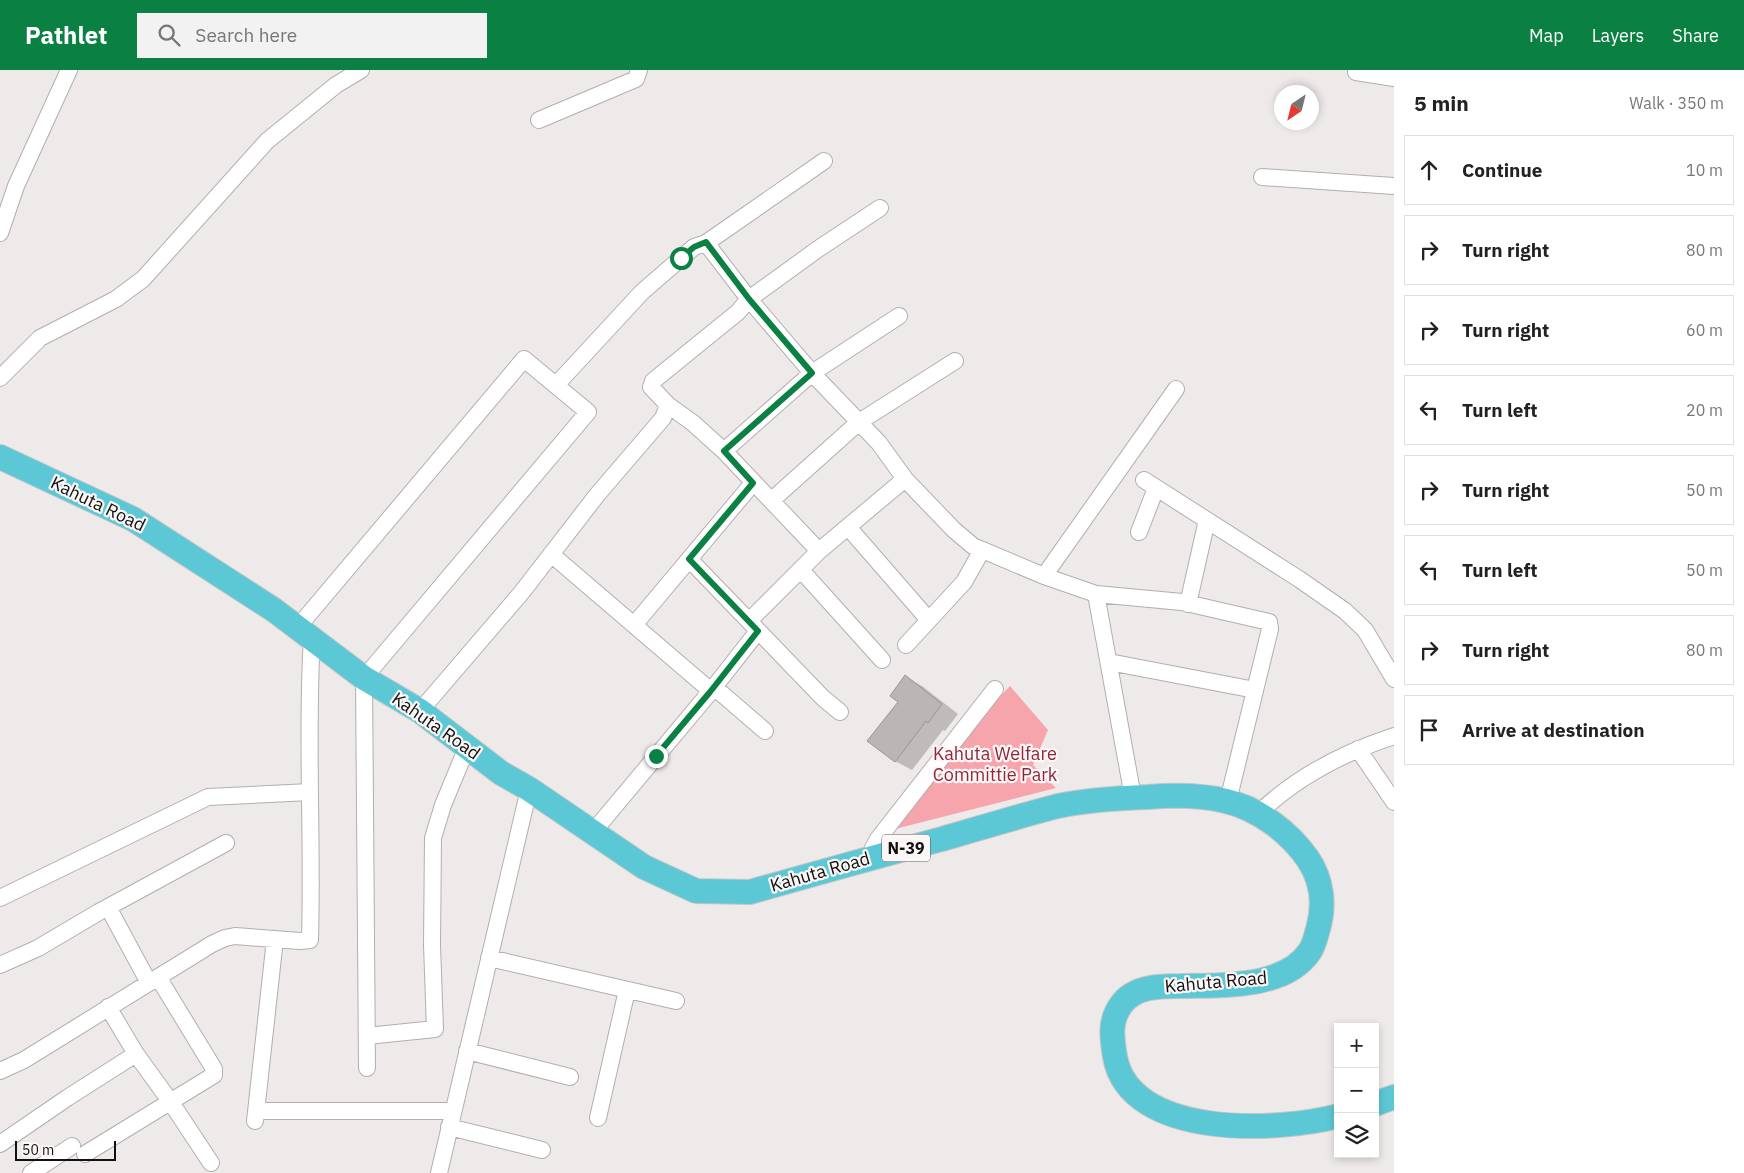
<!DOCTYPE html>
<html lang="en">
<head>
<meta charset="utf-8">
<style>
	body { margin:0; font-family:"IBM Plex Sans",sans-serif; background:#f2f2f2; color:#222 }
	.controls { position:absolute; right:15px; bottom:15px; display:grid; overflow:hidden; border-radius:0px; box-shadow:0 2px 8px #0003 }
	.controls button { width:45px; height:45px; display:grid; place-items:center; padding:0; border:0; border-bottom:1px solid #e0e0e0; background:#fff; color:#222; font:25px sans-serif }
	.compass { position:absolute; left:1274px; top:15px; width:45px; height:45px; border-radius:50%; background:#fff; box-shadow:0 2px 8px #0003; rotate:215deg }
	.scale { position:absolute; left:15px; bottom:12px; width:101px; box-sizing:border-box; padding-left:5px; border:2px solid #121010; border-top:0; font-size:14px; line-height:18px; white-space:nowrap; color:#121010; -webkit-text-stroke:4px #fcf7f7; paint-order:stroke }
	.stop { position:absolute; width:15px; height:15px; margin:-11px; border:4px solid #0b8043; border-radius:50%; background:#fff }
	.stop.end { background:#0b8043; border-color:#fff; box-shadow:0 1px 5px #0008 }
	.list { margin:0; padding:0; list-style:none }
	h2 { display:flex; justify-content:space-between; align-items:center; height:65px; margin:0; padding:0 20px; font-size:21px }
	h2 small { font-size:16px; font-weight:400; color:#767676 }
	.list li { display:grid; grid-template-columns:32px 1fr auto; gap:15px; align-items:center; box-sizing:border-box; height:70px; margin:0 10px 10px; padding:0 10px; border:1px solid #e0e0e0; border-radius:0px }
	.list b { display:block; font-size:19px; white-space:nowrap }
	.list em { font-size:16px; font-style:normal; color:#767676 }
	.icon { flex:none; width:28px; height:28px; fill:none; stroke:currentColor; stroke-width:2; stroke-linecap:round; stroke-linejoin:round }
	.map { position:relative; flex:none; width:1394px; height:1103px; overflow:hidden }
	header { display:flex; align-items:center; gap:30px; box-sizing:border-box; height:70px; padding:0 25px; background:#0b8043; color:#fff }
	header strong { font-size:24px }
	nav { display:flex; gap:28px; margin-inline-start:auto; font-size:18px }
	.search { width:350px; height:45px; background:#f2f2f2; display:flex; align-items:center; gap:12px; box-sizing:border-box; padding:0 18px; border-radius:0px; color:#767676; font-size:19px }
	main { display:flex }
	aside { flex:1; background:#fff }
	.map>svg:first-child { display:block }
	.green { fill:#f7a5ac }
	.shadow { fill:#0003 }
	.building { fill:#bbb6b6; stroke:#9a9595 }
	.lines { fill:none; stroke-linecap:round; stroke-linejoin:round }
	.minor-casing { stroke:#b3aeae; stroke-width:18 }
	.highway-casing { stroke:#c6c6c6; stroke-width:26 }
	.minor { stroke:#fff; stroke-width:16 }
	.highway { stroke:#5cc8d5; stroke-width:24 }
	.route { stroke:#0b8043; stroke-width:6 }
	.labels { text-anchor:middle; stroke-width:4.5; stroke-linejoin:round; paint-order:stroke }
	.shield { fill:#fcf7f7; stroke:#585555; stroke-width:1 }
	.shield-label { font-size:16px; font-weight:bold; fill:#121010 }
	.street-label { font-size:18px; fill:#121010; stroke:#fcf7f7 }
	.park-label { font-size:18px; fill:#92253a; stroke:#fcf7f7 }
</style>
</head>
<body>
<header>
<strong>Pathlet</strong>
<div class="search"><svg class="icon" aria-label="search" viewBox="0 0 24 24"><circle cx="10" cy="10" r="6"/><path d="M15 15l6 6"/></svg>Search here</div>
<nav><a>Map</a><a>Layers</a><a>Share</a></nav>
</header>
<main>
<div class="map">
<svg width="1394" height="1103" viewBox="0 0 1394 1103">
	<rect width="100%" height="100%" fill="#efeaea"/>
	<path class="green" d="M1010,616L1048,660L1033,695L1056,718L895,759L987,640Z"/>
	<path class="shadow" d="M906,607L922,616L958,644L945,661L943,660L912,700L895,691L899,631Z"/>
	<path class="building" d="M905,605L942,634L928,653L926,651L895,692L867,671L898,632L890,626Z"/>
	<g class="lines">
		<g class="minor-casing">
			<path id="minor" d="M1356,2L1394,8
				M539,50L636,9L639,0
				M1262,107L1394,116
				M0,163L16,116L69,0
				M706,173L749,229L812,303L879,373L905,409L819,481L749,551
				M0,308L40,268L116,229L143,209L267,71L336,15L361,0
				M556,315L642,222L694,177L706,173L824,91
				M724,381L812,303L899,246
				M905,409L954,460L973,476L1044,506L1096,524L1182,532L1269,552L1270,559L1228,731
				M1144,410L1299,509L1345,541L1365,560L1394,609
				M772,430L859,352L955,291
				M848,457L928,549
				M1139,462L1156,418
				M819,481L724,381L693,353L668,335L651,317L653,311L738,242L749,229L818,179L880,138
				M551,484L711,621
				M689,489L823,628L840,642
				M801,500L882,590
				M1044,506L1176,319
				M1096,524L1133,727
				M1188,534L1207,450
				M634,555L753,413
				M298,557L524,289L588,342L364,608L367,998
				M906,575L964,512L982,480
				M1109,592L1255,620
				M714,617L765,661
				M420,641L522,522L597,425L663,348L668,335
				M1358,679L1394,732
				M1258,744C1295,708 1345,682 1394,666
				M593,762L711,621L758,561
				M874,787L873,778L878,769L995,619
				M0,828L208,727L310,722
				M108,837L149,913
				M489,888L676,931
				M0,895L38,878L99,842L226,773
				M108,937L136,984L170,1031L211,1093
				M367,966L435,959L432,875L433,768L443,735L467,677
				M467,981L570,1007
				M0,1001L24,990L212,874L225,868L235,866L300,871L310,870C313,769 306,668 312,567
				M256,1041H453
				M598,1048L627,920
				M255,1051L275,869
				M449,1057L542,1080
				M0,1074L67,1028L136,984
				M85,1084L214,1005V999L158,907
				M31,1103L72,1076
				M439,1103L529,719"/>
		</g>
		<g class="highway-casing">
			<path id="highway" d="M0,387L133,449L274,540L364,608L420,641L501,703L529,719L644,797L696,821L750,822C814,804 878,786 942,769C980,758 1019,746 1058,736C1087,730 1118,728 1148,727C1174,725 1201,725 1226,731C1259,739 1289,762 1308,789C1322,810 1325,835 1318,859C1316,866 1314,875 1310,881C1285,919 1221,915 1181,916C1160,916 1134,916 1121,935C1109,951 1112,969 1115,987C1130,1069 1278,1062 1338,1046
				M1375,1034L1394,1027"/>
		</g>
		<use href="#minor" class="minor"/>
		<use href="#highway" class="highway"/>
	</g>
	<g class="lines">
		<path class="route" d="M656,686L710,622L758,561L689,489L753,413L724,381L812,303L749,229L706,172L694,177L681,188"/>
	</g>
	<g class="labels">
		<rect class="shield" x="882" y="764.5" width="48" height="27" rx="4"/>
		<g class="shield-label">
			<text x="906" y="784">N-39</text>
		</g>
		<g class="street-label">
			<text transform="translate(98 434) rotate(26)" y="6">Kahuta Road</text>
			<text transform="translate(436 656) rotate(35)" y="6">Kahuta Road</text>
			<text transform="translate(820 802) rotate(-16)" y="6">Kahuta Road</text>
			<text transform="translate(1216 912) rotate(-5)" y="6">Kahuta Road</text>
		</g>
		<g class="park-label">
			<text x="995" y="690">Kahuta Welfare<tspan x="995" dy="21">Committie Park</tspan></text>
		</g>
	</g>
</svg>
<div class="controls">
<button>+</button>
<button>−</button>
<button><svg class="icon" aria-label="layers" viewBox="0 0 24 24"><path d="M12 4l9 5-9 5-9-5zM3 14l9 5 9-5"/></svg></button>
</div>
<svg class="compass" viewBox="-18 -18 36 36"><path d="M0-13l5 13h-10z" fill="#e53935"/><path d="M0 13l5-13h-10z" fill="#767676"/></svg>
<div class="scale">50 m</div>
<div class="stop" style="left:681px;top:188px"></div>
<div class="stop end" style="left:656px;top:686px"></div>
</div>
<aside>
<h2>5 min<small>Walk · 350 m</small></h2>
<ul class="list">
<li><svg class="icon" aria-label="ahead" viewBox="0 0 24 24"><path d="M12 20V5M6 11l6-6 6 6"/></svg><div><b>Continue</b></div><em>10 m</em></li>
<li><svg class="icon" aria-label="right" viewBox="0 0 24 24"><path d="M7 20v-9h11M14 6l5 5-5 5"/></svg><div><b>Turn right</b></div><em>80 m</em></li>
<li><svg class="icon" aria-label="right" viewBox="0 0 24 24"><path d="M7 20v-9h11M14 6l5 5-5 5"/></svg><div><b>Turn right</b></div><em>60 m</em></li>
<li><svg class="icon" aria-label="left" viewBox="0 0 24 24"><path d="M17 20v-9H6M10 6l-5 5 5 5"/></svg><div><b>Turn left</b></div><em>20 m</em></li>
<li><svg class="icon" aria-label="right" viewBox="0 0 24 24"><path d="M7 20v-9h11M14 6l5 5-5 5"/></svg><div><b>Turn right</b></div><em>50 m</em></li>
<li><svg class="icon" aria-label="left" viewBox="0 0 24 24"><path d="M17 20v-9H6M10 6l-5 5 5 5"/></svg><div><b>Turn left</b></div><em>50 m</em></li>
<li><svg class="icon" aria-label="right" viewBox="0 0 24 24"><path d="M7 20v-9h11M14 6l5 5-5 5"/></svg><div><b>Turn right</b></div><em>80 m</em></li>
<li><svg class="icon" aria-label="arrive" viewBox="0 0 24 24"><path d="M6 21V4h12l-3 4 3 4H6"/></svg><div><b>Arrive at destination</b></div></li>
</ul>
</aside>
</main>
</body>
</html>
